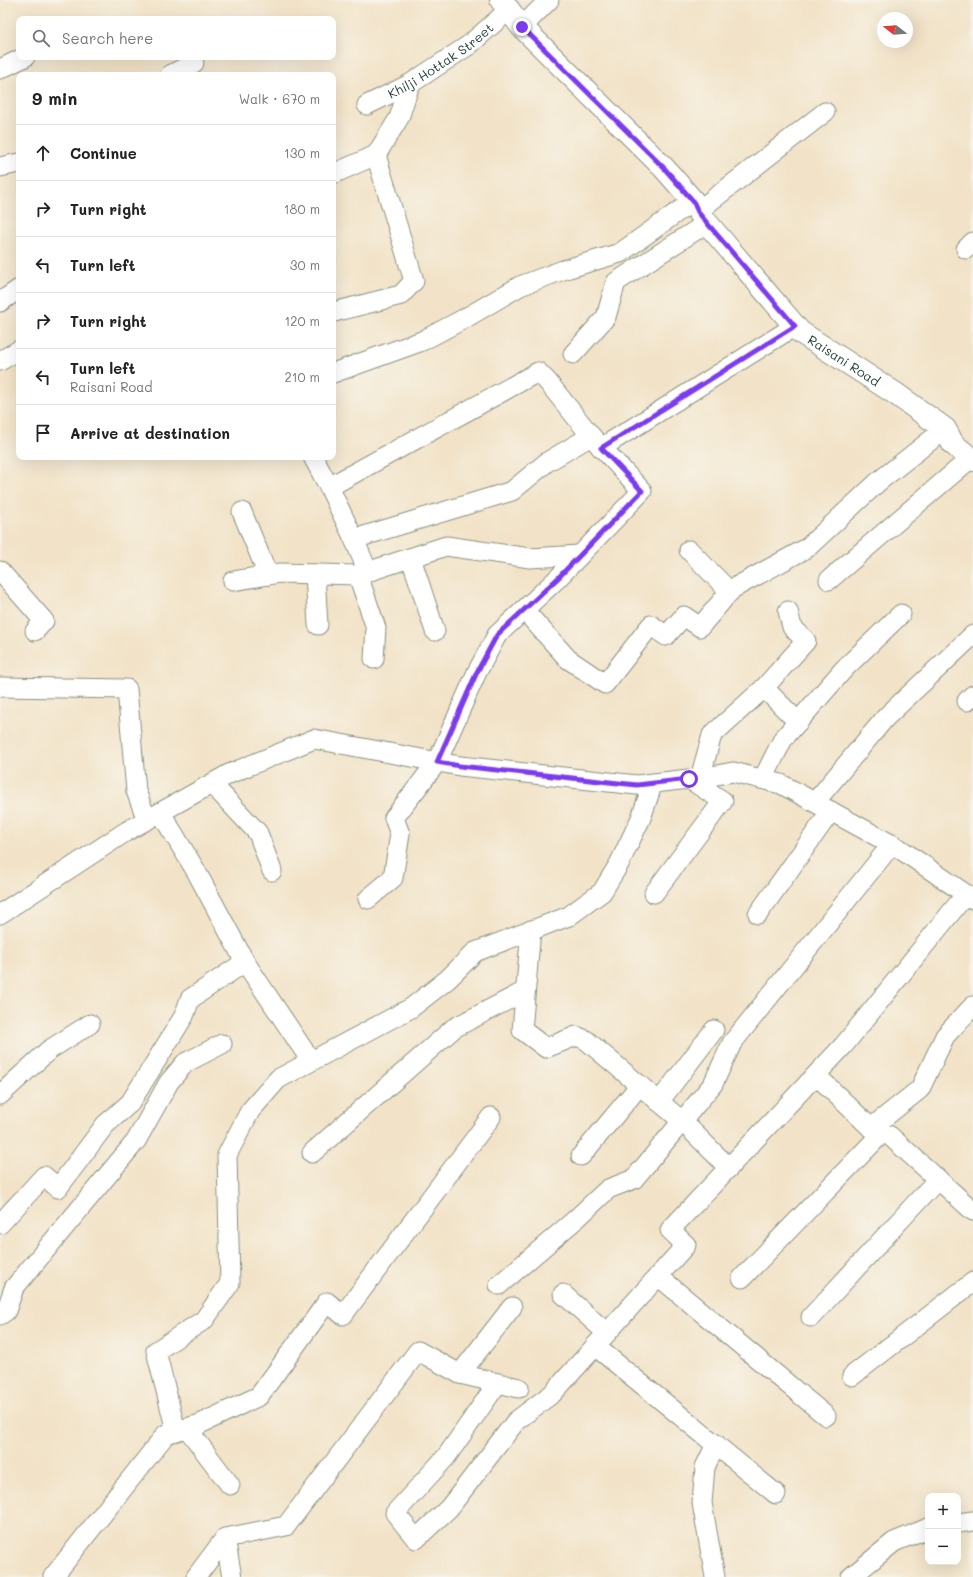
<!DOCTYPE html>
<html lang="en">
<head>
<meta charset="utf-8">
<style>
	body { margin:0; font-family:Mali,sans-serif; background:#f2f2f2; color:#222 }
	.controls { position:absolute; right:12px; bottom:12px; display:grid; overflow:hidden; border-radius:8px; box-shadow:0 4px 16px #0002 }
	.controls button { width:36px; height:36px; display:grid; place-items:center; padding:0; border:0; border-bottom:1px solid #e0e0e0; background:#fff; color:#222; font:20px sans-serif }
	.compass { position:absolute; left:877px; top:12px; width:36px; height:36px; border-radius:50%; background:#fff; box-shadow:0 4px 16px #0002; rotate:287deg }
	.stop { position:absolute; width:12px; height:12px; margin:-9px; border:3px solid #7c3aed; border-radius:50%; background:#fff }
	.stop.end { background:#7c3aed; border-color:#fff; box-shadow:0 1px 4px #0008 }
	.list { margin:0; padding:0; list-style:none }
	h2 { display:flex; justify-content:space-between; align-items:center; height:52px; margin:0; padding:0 16px; font-size:17px }
	h2 small { font-size:13px; font-weight:400; color:#767676 }
	.list li { display:grid; grid-template-columns:26px 1fr auto; gap:12px; align-items:center; box-sizing:border-box; height:56px; padding:0 16px; border-top:1px solid #e0e0e0 }
	.list b { display:block; font-size:15px; white-space:nowrap }
	.list p { margin:0; font-size:13px; white-space:nowrap; color:#767676 }
	.list em { font-size:13px; font-style:normal; color:#767676 }
	.icon { flex:none; width:22px; height:22px; fill:none; stroke:currentColor; stroke-width:2; stroke-linecap:round; stroke-linejoin:round }
	.map { position:relative; flex:none; width:973px; height:1577px; overflow:hidden }
	.search { position:absolute; background:#fff; box-shadow:0 4px 16px #0002; left:16px; top:16px; width:320px; height:44px; display:flex; align-items:center; gap:10px; box-sizing:border-box; padding:0 14px; border-radius:8px; color:#767676; font-size:15px }
	.panel { position:absolute; background:#fff; box-shadow:0 4px 16px #0002; left:16px; top:72px; width:320px; height:388px; border-radius:8px }
	.map>svg:first-child { display:block }
	.lines { fill:none; stroke-linecap:round; stroke-linejoin:round }
	.minor-casing { stroke:#88907e; stroke-width:21 }
	.major-casing { stroke:#88907e; stroke-width:24 }
	.minor { stroke:#fff; stroke-width:19 }
	.major { stroke:#fff; stroke-width:22 }
	.route { stroke:#7c3aed; stroke-width:5 }
	.labels { text-anchor:middle; stroke-width:3.5; stroke-linejoin:round; paint-order:stroke }
	.street-label { font-size:13px; fill:#1f3d34; stroke:#f7f3e8 }
</style>
</head>
<body>
<div class="map">
<svg width="973" height="1577" viewBox="0 0 973 1577">
	<rect width="100%" height="100%" fill="#f7f3e8"/>
	<filter id="ink" filterUnits="userSpaceOnUse"><feTurbulence type="fractalNoise" baseFrequency=".025" numOctaves="2"/><feDisplacementMap in="SourceGraphic" scale="8" xChannelSelector="R" yChannelSelector="G"/><feConvolveMatrix kernelMatrix="1 2 1 2 8 2 1 2 1" color-interpolation-filters="sRGB"/></filter>
	<filter id="wash" filterUnits="userSpaceOnUse"><feTurbulence type="fractalNoise" baseFrequency=".012" numOctaves="4" result="noise"/><feDisplacementMap in="SourceGraphic" scale="16" xChannelSelector="R" yChannelSelector="G"/><feGaussianBlur stdDeviation="0.9" result="paint"/><feColorMatrix in="noise" values="0 0 0 0 0 0 0 0 0 0 0 0 0 0 0 0 0 1.4 0 .05"/><feComposite in="paint" operator="in"/></filter>
	<g filter="url(#wash)">
		<rect width="100%" height="100%" fill="#f2e3c8"/>
	</g>
	<g filter="url(#ink)">
		<g class="lines">
			<g class="minor-casing">
				<g id="minor">
					<path d="M522,27L549,0"/>
					<path d="M0,69L25,57"/>
					<path d="M170,75L194,63"/>
					<path id="s1" d="M367,105L410,84L469,45L510,9"/>
					<path d="M0,167L19,163"/>
					<path d="M333,174L376,155L399,118L410,84"/>
					<path d="M698,211L825,112"/>
					<path d="M966,249L973,242"/>
					<path d="M0,302L19,289"/>
					<path d="M334,312L401,295L414,281L376,155"/>
					<path d="M573,354L606,317L616,282L707,223"/>
					<path d="M0,361L19,350"/>
					<path d="M333,373L422,341L469,316L520,286L563,270L620,253L693,201"/>
					<path d="M601,448L795,326"/>
					<path d="M313,457L329,487L538,372L547,381L591,436L642,491L558,578L497,635L477,672L437,762L394,818L400,834L393,878L368,899"/>
					<path d="M329,487L354,539L368,572"/>
					<path d="M242,512L268,575"/>
					<path d="M354,539L512,491L547,462L591,436"/>
					<path d="M689,550L730,592"/>
					<path d="M411,558L435,631"/>
					<path d="M0,571L44,621L35,631"/>
					<path d="M315,574L318,625"/>
					<path d="M358,575L376,628L374,659"/>
					<path d="M829,580L971,458"/>
					<path d="M233,581L280,573L358,575L446,546L530,558L580,555"/>
					<path d="M524,610L568,659L605,684L651,625L666,636L684,616L700,627L732,589L807,548L878,482L945,429"/>
					<path d="M0,687L127,689L136,791L147,820"/>
					<path d="M764,688L798,722"/>
					<path d="M967,701L973,695"/>
					<path d="M700,778L712,735L764,688L806,641L792,627L788,611"/>
					<path d="M763,779L783,739L844,669L901,614"/>
					<path d="M212,784L258,833L272,871"/>
					<path d="M815,802L886,717L973,635"/>
					<path d="M161,813L196,871L245,962L311,1061"/>
					<path d="M654,893L723,801L689,779"/>
					<path d="M0,914L127,831L229,774L314,739L460,766L637,785L706,777L733,772L781,784L900,849L973,899"/>
					<path d="M758,914L831,811"/>
					<path d="M531,930L522,1030L546,1048L576,1036L586,1040L682,1121L729,1168"/>
					<path d="M816,1075L871,1128L890,1136L973,1211"/>
					<path d="M0,1095L49,1050L90,1024"/>
					<path d="M659,1102L714,1030"/>
					<path d="M871,1128L920,1089L945,1036L973,1006"/>
					<path d="M312,1153L454,1028L525,991"/>
					<path d="M581,1156L640,1085"/>
					<path d="M0,1224L44,1176L58,1188L105,1125L130,1103L184,1016L190,999L245,962"/>
					<path d="M658,1276L826,1416"/>
					<path d="M742,1278L882,1133"/>
					<path d="M499,1285L576,1219L608,1189L634,1179L713,1084L732,1043L892,844"/>
					<path d="M563,1294L607,1333"/>
					<path d="M0,1315L6,1311L14,1288L136,1141L169,1082L185,1063L222,1044"/>
					<path d="M811,1317L938,1179"/>
					<path d="M595,1346L776,1494"/>
					<path d="M460,1374L512,1307"/>
					<path d="M852,1376L973,1282"/>
					<path d="M497,1384L446,1457L395,1513L416,1539L449,1508L516,1421L553,1393L686,1245L670,1230L844,1045L966,894"/>
					<path d="M187,1428L230,1485"/>
					<path d="M176,1431L156,1351L204,1320L230,1283L227,1155L250,1111L278,1079L411,1008L448,979L475,952L569,916L602,892L619,864L641,818L653,783"/>
					<path d="M958,1523L973,1521"/>
					<path d="M225,1538L232,1577"/>
					<path d="M53,1577L166,1434L200,1424L259,1396L327,1302L343,1315L491,1117"/>
					<path d="M196,1577L225,1538L286,1526L418,1351L460,1374L519,1388"/>
					<path d="M715,1577L702,1503L705,1467L716,1444"/>
					<path d="M851,1577L894,1542L928,1528"/>
				</g>
			</g>
			<g class="major-casing">
				<g id="major">
					<path id="s2" d="M501,0L522,27L664,168L693,201L698,211L707,223L800,332L896,394L945,429L953,444L973,460"/>
				</g>
			</g>
			<use href="#minor" class="minor"/>
			<use href="#major" class="major"/>
		</g>
	</g>
	<g class="lines" filter="url(#ink)">
		<path class="route" d="M522,27L664,168L693,201L698,212L707,223L795,326L601,448L642,491L558,578L497,635L477,672L437,762L460,766L637,785L689,779"/>
	</g>
	<g class="labels">
		<g class="street-label">
			<text dy="5" stroke="none"><textPath href="#s1" startOffset="86">Khilji Hottak Street</textPath></text>
			<text dy="5" stroke="none"><textPath href="#s2" startOffset="500">Raisani Road</textPath></text>
		</g>
	</g>
</svg>
<div class="controls">
<button>+</button>
<button>−</button>
</div>
<svg class="compass" viewBox="-18 -18 36 36"><path d="M0-13l5 13h-10z" fill="#e53935"/><path d="M0 13l5-13h-10z" fill="#767676"/></svg>
<div class="stop" style="left:689px;top:779px"></div>
<div class="stop end" style="left:522px;top:27px"></div>
<div class="search"><svg class="icon" aria-label="search" viewBox="0 0 24 24"><circle cx="10" cy="10" r="6"/><path d="M15 15l6 6"/></svg>Search here</div>
<section class="panel">
<h2>9 min<small>Walk · 670 m</small></h2>
<ul class="list">
<li><svg class="icon" aria-label="ahead" viewBox="0 0 24 24"><path d="M12 20V5M6 11l6-6 6 6"/></svg><div><b>Continue</b></div><em>130 m</em></li>
<li><svg class="icon" aria-label="right" viewBox="0 0 24 24"><path d="M7 20v-9h11M14 6l5 5-5 5"/></svg><div><b>Turn right</b></div><em>180 m</em></li>
<li><svg class="icon" aria-label="left" viewBox="0 0 24 24"><path d="M17 20v-9H6M10 6l-5 5 5 5"/></svg><div><b>Turn left</b></div><em>30 m</em></li>
<li><svg class="icon" aria-label="right" viewBox="0 0 24 24"><path d="M7 20v-9h11M14 6l5 5-5 5"/></svg><div><b>Turn right</b></div><em>120 m</em></li>
<li><svg class="icon" aria-label="left" viewBox="0 0 24 24"><path d="M17 20v-9H6M10 6l-5 5 5 5"/></svg><div><b>Turn left</b><p>Raisani Road</p></div><em>210 m</em></li>
<li><svg class="icon" aria-label="arrive" viewBox="0 0 24 24"><path d="M6 21V4h12l-3 4 3 4H6"/></svg><div><b>Arrive at destination</b></div></li>
</ul>
</section>
</div>
</body>
</html>
